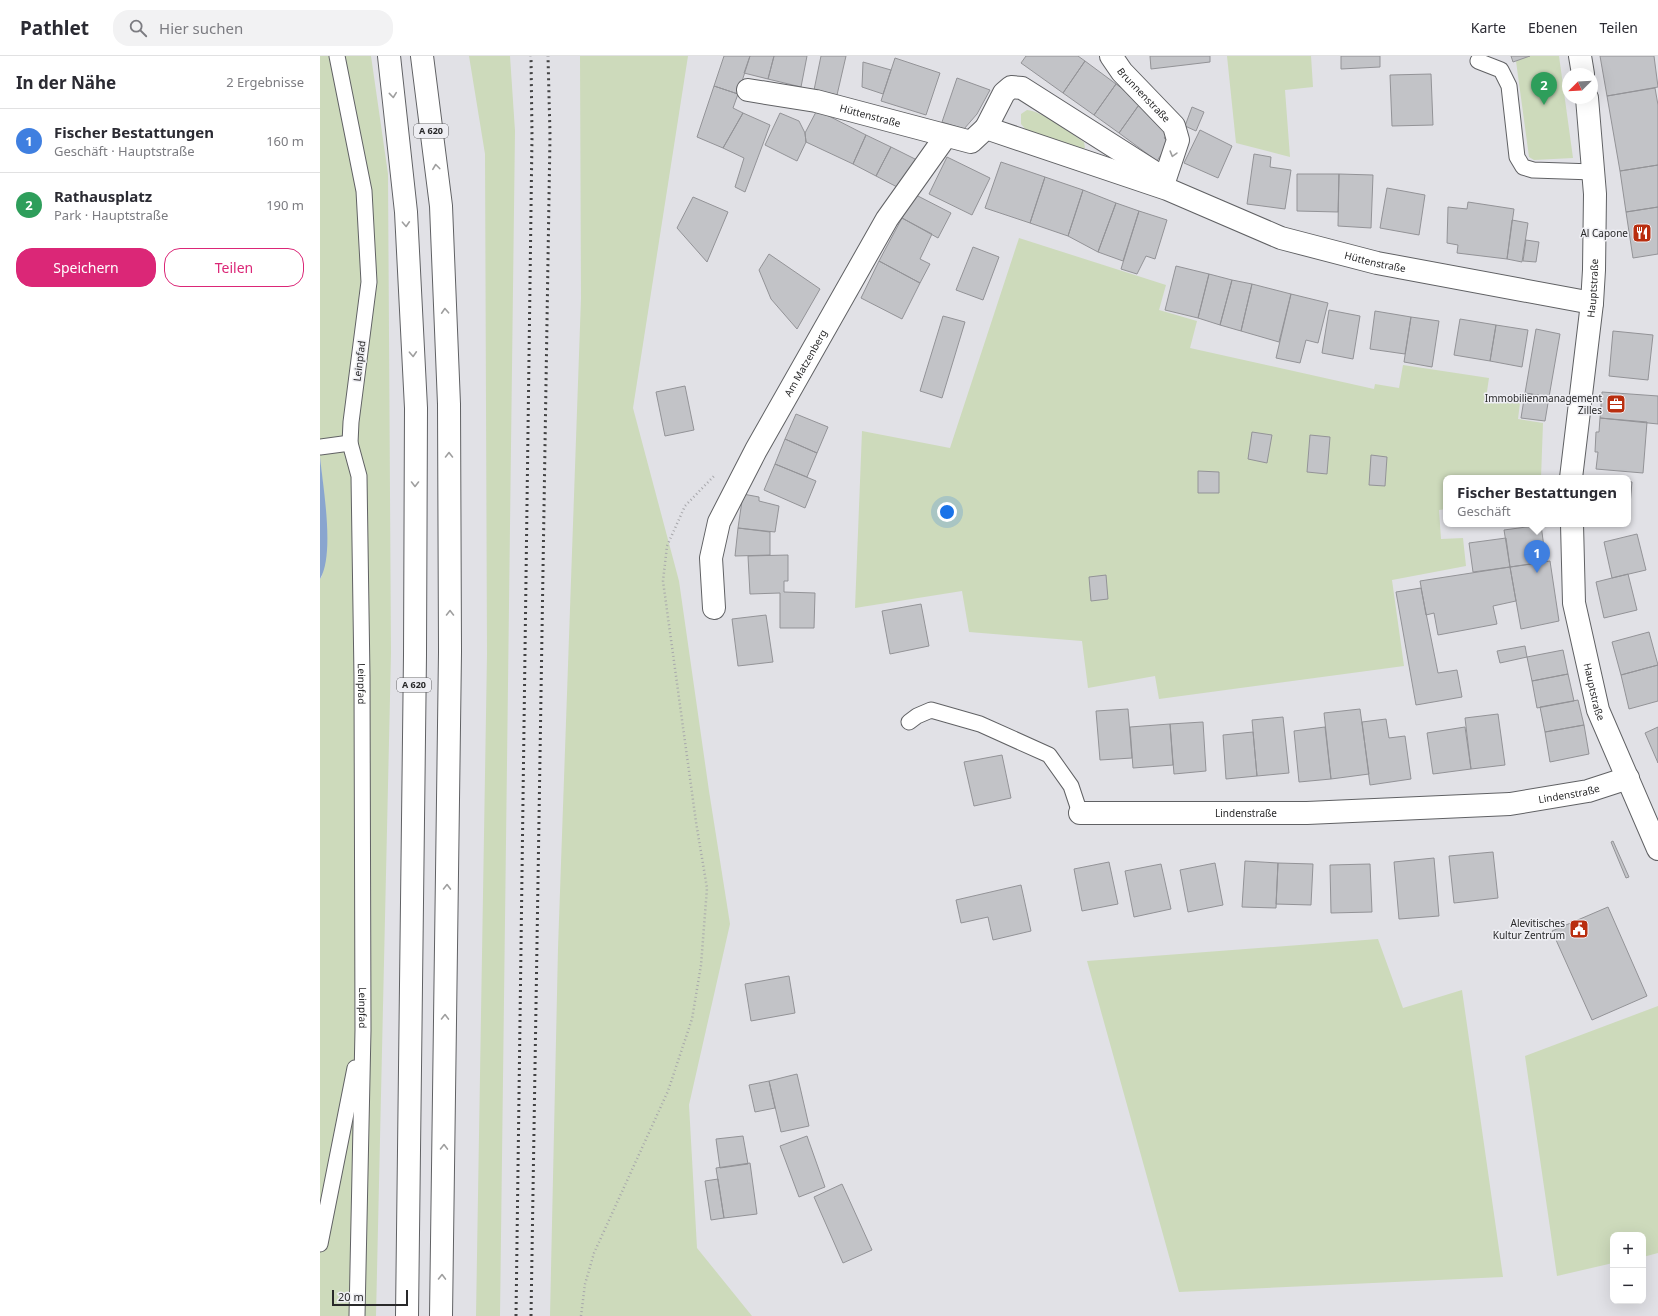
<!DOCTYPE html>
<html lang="de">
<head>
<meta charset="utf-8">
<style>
	body { margin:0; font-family:"Noto Sans",sans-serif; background:#f2f2f3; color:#2b2b33 }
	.controls { position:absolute; right:12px; bottom:12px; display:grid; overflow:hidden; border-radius:8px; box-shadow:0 4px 16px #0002 }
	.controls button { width:36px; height:36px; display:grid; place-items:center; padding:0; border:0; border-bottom:1px solid #e1e1e2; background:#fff; color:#2b2b33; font:20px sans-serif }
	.compass { position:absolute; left:1242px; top:12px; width:36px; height:36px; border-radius:50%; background:#fff; box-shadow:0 4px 16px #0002; rotate:246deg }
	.scale { position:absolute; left:12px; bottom:10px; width:76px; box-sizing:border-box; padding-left:4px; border:2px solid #29292a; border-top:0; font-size:11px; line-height:14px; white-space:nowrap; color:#29292a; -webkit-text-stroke:3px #eeeef3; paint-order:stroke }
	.you { position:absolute; left:627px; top:456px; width:14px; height:14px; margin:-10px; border:3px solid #fff; border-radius:50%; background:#1a73e8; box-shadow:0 0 0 6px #1a73e833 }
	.badge { display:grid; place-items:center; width:26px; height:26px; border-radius:50%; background:#db2777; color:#fff; font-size:13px; font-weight:700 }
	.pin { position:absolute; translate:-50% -33px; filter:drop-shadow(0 1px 2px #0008) }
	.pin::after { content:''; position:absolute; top:21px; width:14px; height:12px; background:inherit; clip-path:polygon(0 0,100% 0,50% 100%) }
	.popup { position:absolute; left:1123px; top:419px; width:188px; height:52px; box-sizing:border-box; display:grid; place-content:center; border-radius:8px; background:#fff; filter:drop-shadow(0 1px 3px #0005); font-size:13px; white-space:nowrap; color:#7c7c81 }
	.popup b { font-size:15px; color:#2b2b33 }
	.popup::after { content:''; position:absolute; left:50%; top:100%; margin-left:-8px; border:8px solid transparent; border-top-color:#fff }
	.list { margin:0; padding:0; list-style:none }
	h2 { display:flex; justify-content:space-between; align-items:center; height:52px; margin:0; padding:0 16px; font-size:17px }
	h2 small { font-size:13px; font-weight:400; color:#7c7c81 }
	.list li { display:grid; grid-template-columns:26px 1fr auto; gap:12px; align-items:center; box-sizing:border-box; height:64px; padding:0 16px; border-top:1px solid #e1e1e2 }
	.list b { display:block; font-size:15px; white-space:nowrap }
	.list p { margin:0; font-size:13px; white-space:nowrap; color:#7c7c81 }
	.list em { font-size:13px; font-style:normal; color:#7c7c81 }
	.actions { display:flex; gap:8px; padding:12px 16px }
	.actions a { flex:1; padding:9px 0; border:1px solid #db2777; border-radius:16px; text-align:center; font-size:14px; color:#db2777 }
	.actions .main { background:#db2777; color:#fff }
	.icon { flex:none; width:22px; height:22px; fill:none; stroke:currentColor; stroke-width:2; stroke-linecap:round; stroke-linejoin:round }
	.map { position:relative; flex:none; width:1338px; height:1260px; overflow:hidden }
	header { display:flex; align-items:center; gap:24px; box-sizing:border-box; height:56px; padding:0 20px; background:#fff; border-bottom:1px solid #e1e1e2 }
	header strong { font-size:19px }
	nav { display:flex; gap:22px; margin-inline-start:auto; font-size:14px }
	.search { width:280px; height:36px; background:#f2f2f3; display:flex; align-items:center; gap:10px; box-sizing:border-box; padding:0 14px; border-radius:16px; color:#7c7c81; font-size:15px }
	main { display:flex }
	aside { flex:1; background:#fff }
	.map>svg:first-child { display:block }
	.green { fill:#cddabb }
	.water { fill:#89a5cf }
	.building { fill:#c2c3c7; stroke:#939397 }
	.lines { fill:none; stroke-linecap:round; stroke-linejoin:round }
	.lane-casing { stroke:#606164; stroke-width:17 }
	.street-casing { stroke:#606164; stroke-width:24 }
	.secondary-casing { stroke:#606164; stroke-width:24 }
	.highway-casing { stroke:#606164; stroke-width:24 }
	.path { stroke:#a7a7ab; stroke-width:2.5; stroke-dasharray:1 3; stroke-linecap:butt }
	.lane { stroke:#fff; stroke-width:15 }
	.street { stroke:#fff; stroke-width:22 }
	.secondary { stroke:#fff; stroke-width:22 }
	.highway { stroke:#fff; stroke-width:22 }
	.rail { stroke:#434344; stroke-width:3; stroke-dasharray:2 4; stroke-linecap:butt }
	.oneway { stroke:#9f9f9f }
	.labels { text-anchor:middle; stroke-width:3; stroke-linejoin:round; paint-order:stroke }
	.shield { fill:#eeeef3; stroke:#646466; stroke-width:1 }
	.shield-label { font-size:9px; font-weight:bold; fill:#29292a }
	.street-label { font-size:10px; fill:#29292a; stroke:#eeeef3 }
	.poi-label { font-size:10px; fill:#29292a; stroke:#eeeef3; text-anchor:end }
</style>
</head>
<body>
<header>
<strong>Pathlet</strong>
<div class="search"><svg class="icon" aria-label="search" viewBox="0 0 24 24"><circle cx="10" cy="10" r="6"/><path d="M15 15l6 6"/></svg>Hier suchen</div>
<nav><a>Karte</a><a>Ebenen</a><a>Teilen</a></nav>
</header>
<main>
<aside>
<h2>In der Nähe<small>2 Ergebnisse</small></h2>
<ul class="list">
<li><span class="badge" style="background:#3f7fe0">1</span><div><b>Fischer Bestattungen</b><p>Geschäft · Hauptstraße</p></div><em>160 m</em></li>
<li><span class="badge" style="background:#2e9e5b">2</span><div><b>Rathausplatz</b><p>Park · Hauptstraße</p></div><em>190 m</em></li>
</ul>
<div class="actions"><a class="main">Speichern</a><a>Teilen</a></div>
</aside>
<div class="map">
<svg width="1338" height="1260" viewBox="0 0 1338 1260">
	<rect width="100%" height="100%" fill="#e1e1e6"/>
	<path class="green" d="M0,0H51L68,118L71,597L56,1260H0V523L2,520L6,461L0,401Z
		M149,0H190L195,75L180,1260H156L167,598L165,98Z
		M260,0H368L313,352L359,525L389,735L410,868L369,1049L377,1192L432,1260H230L238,892L261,242Z
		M907,0H991L993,31L965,34L970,101L916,87Z
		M1210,0H1239L1253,102L1214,104L1209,101L1196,5Z
		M707,54C722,55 750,77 764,86L765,92L760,94L707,75L701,68V58Z
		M699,182L846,229L839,254L877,265L870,292L1054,333L1055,328L1079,332L1083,309L1169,322L1166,342L1200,347L1198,363L1223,367L1221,422H1126V453L1119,454L1121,483L1143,482L1146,510L1072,524L1084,610L839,643L835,620L768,632L762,585L649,576L642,535L535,552L542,375L630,392Z
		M1058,883L1083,952L1142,934L1183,1221L859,1236L767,905Z
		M1338,950V1197L1323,1201V1179H1293V1207L1237,1220L1205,1000Z"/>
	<path class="water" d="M0,401C3,431 15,498 0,523Z"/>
	<path class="building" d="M404,0H430L418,38L394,30Z
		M430,0H454L448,23L424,17Z
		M454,0H487L481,31L448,23Z
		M501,0H526L517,39L494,34Z
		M706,0H758L765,5L743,37L701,7Z
		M830,0H890V6L831,13Z
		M1021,0H1060V11L1021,13Z
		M1191,0H1210L1193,6Z
		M1280,0H1334L1338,31L1287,40Z
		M575,2L620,17L606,59L561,45Z
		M765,5L796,28L774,59L743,37Z
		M543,6L571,14L563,38L542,31Z
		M1111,18L1113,69L1072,70L1070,19Z
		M637,22L670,34L657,58L644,73L622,66Z
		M796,28L821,46L799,77L774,59Z
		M394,30L418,38L413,52L423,57L403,92L377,81Z
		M1335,32L1338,49V109L1300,115L1287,40Z
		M821,46L848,77L844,82L849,86L837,105L799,77Z
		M872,51L884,56L876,75L865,70Z
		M497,54L546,79L533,108L486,86L485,77Z
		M423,57L450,69L425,136L415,131L424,102L403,92Z
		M460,57L479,65L485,77L486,86L477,105L445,89Z
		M880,74L912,90L898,122L864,107Z
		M546,79L571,91L556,120L533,108Z
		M571,91L601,106L579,132L556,120Z
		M934,98L951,101L950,111L971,114L965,153L927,148Z
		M627,101L670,122L652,159L609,138Z
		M681,106L725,121L710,167L665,152Z
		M1338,109V151L1306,156L1300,115Z
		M977,118H1019L1018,156L977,155Z
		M1019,118L1053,119L1051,172L1018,170Z
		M725,121L763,134L748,180L710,167Z
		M1067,132L1105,139L1099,179L1060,172Z
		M763,134L796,147L778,196L748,180Z
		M594,138L631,157L618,182L582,162Z
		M373,141L408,156L387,206L357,172Z
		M1148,146L1194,153L1187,203L1137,197L1138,189L1127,187L1128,151L1147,153Z
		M796,147L819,155L803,205L778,196Z
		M1338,151V198L1313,202L1306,156Z
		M819,155L847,164L835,203L826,200L817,218L801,213Z
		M582,162L612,178L600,203L610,208L600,227L559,205Z
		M1192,164L1208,167L1202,206L1187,203Z
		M1206,184L1219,186L1216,206L1203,205Z
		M653,191L679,201L663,244L636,234Z
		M449,198L500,233L477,273L451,243L439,214Z
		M559,205L600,227L582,263L541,242Z
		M856,210L889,218L878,262L845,254Z
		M889,218L912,224L900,269L878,262Z
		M912,224L932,228L921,275L900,269Z
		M932,228L971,238L959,286L921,275Z
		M971,238L1008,247L998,287L986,284L980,307L956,302Z
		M1009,254L1040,260L1033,303L1002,297Z
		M1055,255L1091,261L1085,298L1050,293Z
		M623,260L645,266L622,342L600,335Z
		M1091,261L1119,265L1112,311L1084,306Z
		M1140,263L1176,269L1170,305L1134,299Z
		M1176,269L1208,274L1202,311L1170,305Z
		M1216,273L1240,278L1229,341L1205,337Z
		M1293,275L1333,279L1328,324L1289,320Z
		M365,330L374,374L345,380L336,336Z
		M1282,336L1338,340V368L1280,362Z
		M1205,337L1229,341L1225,365L1201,362Z
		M476,358L508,371L497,397L465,383Z
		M1280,362L1327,366L1323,417L1276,413L1278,396H1275L1276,376H1279Z
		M932,376L952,379L947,407L928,403Z
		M990,379L1010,381L1007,418L987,416Z
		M465,383L497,397L487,421L455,408Z
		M1051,399L1067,401L1065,430L1049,429Z
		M455,408L496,425L485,452L444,434Z
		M878,415L899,416V437H878Z
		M1308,425L1312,426L1309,461L1308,460Z
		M423,438L439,441V445L459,450L455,476L418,472Z
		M1221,469L1226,506L1190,511L1184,474Z
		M418,472L450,476V499L415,500Z
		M1317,478L1326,514L1292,522L1284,486Z
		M1186,482L1190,511L1153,516L1149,487Z
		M468,499V525H464V536L495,537L494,572H460V537L430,538L428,500Z
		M1230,505L1239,565L1201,573L1190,511Z
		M1190,511L1196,545L1173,550L1177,568L1118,579L1114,557L1106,559L1100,525Z
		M1308,518L1317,554L1284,562L1276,526Z
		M786,519L788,543L771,545L769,521Z
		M1101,532L1118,617L1137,614L1142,641L1096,649L1076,536Z
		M601,548L609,590L570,598L562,555Z
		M446,559L453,606L418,610L412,563Z
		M1329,576L1338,609L1301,619L1292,586Z
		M1205,590L1207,601L1180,607L1177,595Z
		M1243,594L1248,618L1212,625L1207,601Z
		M1338,609V645L1309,653L1301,619Z
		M1248,618L1254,645L1217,652L1212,625Z
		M1258,644L1264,669L1225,676L1220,651Z
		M808,653L812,702L780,704L776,655Z
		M1040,653L1049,718L1011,723L1004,657Z
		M1178,658L1185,709L1151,713L1145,662Z
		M963,661L969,717L937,720L932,664Z
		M1066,663L1069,682L1085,680L1091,723L1050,729L1042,666Z
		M883,666L886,715L854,718L850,668Z
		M850,668L853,709L813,712L810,671Z
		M1264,669L1269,698L1230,706L1225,676Z
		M1005,671L1011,723L979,726L974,675Z
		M1145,671L1151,713L1113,718L1107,677Z
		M1338,671V707L1325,677Z
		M933,676L937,720L906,723L903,679Z
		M682,699L691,742L654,750L644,706Z
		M1293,785L1309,821L1306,822L1291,786Z
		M1173,796L1178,842L1134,847L1129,800Z
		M1114,802L1119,860L1079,863L1074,806Z
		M925,805L958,807L956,852L922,851Z
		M789,806L798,848L762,855L754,813Z
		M895,807L903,849L868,856L860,814Z
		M958,807L993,808L991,849L956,848Z
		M841,808L851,853L814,861L805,815Z
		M1050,808L1052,856L1011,857L1010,809Z
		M701,829L711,875L673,884L668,861L641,867L636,844Z
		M1288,851L1327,940L1272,964L1232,875Z
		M469,920L475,957L431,965L425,928Z
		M477,1018L489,1070L461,1076L449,1025Z
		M449,1025L455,1052L435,1056L429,1029Z
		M423,1080L428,1108L400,1112L396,1083Z
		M487,1080L505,1131L479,1141L460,1090Z
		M430,1107L437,1158L404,1162L396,1112Z
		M398,1123L404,1162L391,1164L385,1125Z
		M522,1128L552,1194L523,1207L494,1141Z"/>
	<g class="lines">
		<g class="lane-casing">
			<g id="lane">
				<path id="s1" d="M17,0L44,135L49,226L31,366L30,387L39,420L42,621L43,974L37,1260"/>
				<path d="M1158,5L1181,14L1189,30L1197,101L1203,111L1213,114L1274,116"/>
				<path d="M0,391L30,387"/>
				<path d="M589,666L597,660L611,654L660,668L729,699L751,730L760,757"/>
				<path d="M0,1188L35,1012"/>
			</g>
		</g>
		<g class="street-casing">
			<g id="street">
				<path id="s2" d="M791,0L802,16L854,70L858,84L845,123"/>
				<path id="s3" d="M428,34L496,45L651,86L666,72L847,133L961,182L1057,207L1272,247"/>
				<path d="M666,72L684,37L691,31L702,32L845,123V125"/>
				<path id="s4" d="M394,552L391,502L399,466L436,394L567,163L626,80"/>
				<path id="s5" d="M760,757H987L1190,748L1268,735L1308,722"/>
			</g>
		</g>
		<g class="secondary-casing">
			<g id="secondary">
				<path d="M1260,0L1263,18"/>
				<path id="s6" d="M1251,422L1272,247L1274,214L1275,138L1267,42"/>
				<path id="s7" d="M1252,468L1254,547L1278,654L1338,793"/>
			</g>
		</g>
		<g class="highway-casing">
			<path id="highway" d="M69,0L86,156L96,352L95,599L87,1260
				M102,0L121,150L129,348L130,596L121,1260"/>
		</g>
		<path class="path" d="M261,1260L265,1228L274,1197L348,1035L372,963L381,909L387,832L376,766L343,525L347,490L365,450L395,419"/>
		<use href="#lane" class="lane"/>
		<use href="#street" class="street"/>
		<use href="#secondary" class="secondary"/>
		<use href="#highway" class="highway"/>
		<path class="rail" d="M196,1260L212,80L211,0
			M211,1260L230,79L228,0"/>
	</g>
	<defs><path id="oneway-chevron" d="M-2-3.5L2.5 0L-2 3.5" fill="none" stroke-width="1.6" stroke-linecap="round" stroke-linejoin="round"/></defs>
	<g class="oneway">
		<use href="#oneway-chevron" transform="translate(73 39) rotate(84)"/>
		<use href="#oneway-chevron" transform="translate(853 98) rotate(106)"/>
		<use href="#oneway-chevron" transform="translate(116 111) rotate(-97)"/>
		<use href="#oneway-chevron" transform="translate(86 168) rotate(87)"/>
		<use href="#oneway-chevron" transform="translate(125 255) rotate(-93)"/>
		<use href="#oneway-chevron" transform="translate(93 298) rotate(87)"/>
		<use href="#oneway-chevron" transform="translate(129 399) rotate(-90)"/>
		<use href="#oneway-chevron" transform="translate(95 428) rotate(90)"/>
		<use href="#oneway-chevron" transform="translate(130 557) rotate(-90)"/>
		<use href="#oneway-chevron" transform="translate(127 831) rotate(-89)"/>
		<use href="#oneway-chevron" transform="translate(125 961) rotate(-89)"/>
		<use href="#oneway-chevron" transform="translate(124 1091) rotate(-89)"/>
		<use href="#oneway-chevron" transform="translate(122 1221) rotate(-89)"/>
	</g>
	<defs>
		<g id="restaurant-square" transform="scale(1)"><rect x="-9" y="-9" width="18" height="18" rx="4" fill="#b92e0f" stroke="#eeeef3"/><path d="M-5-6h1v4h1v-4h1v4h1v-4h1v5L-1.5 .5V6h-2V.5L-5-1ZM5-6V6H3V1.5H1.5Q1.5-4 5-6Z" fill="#fff"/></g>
		<g id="office-square" transform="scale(1)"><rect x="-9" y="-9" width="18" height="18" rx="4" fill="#b92e0f" stroke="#eeeef3"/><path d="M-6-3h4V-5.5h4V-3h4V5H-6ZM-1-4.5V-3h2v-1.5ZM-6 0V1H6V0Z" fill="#fff"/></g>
		<g id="civic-square" transform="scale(1)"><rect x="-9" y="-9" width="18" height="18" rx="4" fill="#b92e0f" stroke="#eeeef3"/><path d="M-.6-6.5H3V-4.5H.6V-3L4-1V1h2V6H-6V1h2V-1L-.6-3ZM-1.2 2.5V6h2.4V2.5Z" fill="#fff"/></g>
	</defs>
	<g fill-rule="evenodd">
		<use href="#restaurant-square" x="1322" y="177"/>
		<use href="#office-square" x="1296" y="348"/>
		<use href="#civic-square" x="1259" y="873"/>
	</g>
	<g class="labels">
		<g class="shield">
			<rect x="94" y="68" width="34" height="14" rx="3"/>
			<rect x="77" y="622" width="34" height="14" rx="3"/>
		</g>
		<g class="shield-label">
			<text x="111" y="78">A 620</text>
			<text x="94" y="632">A 620</text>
		</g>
		<g class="street-label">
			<text dy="4" stroke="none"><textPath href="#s2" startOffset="51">Brunnenstraße</textPath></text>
			<text dy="4" stroke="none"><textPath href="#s3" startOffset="125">Hüttenstraße</textPath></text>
			<text dy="4" stroke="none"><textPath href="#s3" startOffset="662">Hüttenstraße</textPath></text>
			<text dy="4" stroke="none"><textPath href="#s6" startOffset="191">Hauptstraße</textPath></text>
			<text transform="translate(39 305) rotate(-83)" y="4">Leinpfad</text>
			<text dy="4" stroke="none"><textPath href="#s4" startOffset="268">Am Matzenberg</textPath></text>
			<text dy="4" stroke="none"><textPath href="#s1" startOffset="633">Leinpfad</textPath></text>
			<text dy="4" stroke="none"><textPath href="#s7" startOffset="170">Hauptstraße</textPath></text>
			<text dy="4" stroke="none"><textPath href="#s5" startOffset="490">Lindenstraße</textPath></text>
			<text dy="4" stroke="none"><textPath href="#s5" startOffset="166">Lindenstraße</textPath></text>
			<text dy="4" stroke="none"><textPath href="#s1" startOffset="957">Leinpfad</textPath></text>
		</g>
		<g class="poi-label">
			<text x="1308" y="181">Al Capone</text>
			<text x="1282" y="346">Immobilienmanagement<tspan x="1282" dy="12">Zilles</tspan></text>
			<text x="1245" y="871">Alevitisches<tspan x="1245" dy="12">Kultur Zentrum</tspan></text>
		</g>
	</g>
</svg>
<div class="controls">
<button>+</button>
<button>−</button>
</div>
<svg class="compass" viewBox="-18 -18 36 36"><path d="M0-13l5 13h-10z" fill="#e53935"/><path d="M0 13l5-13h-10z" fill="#7c7c81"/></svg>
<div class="scale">20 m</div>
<div class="you"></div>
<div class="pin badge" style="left:1217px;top:517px;background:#3f7fe0">1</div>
<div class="popup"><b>Fischer Bestattungen</b>Geschäft</div>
<div class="pin badge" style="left:1224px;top:49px;background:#2e9e5b">2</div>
</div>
</main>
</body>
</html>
